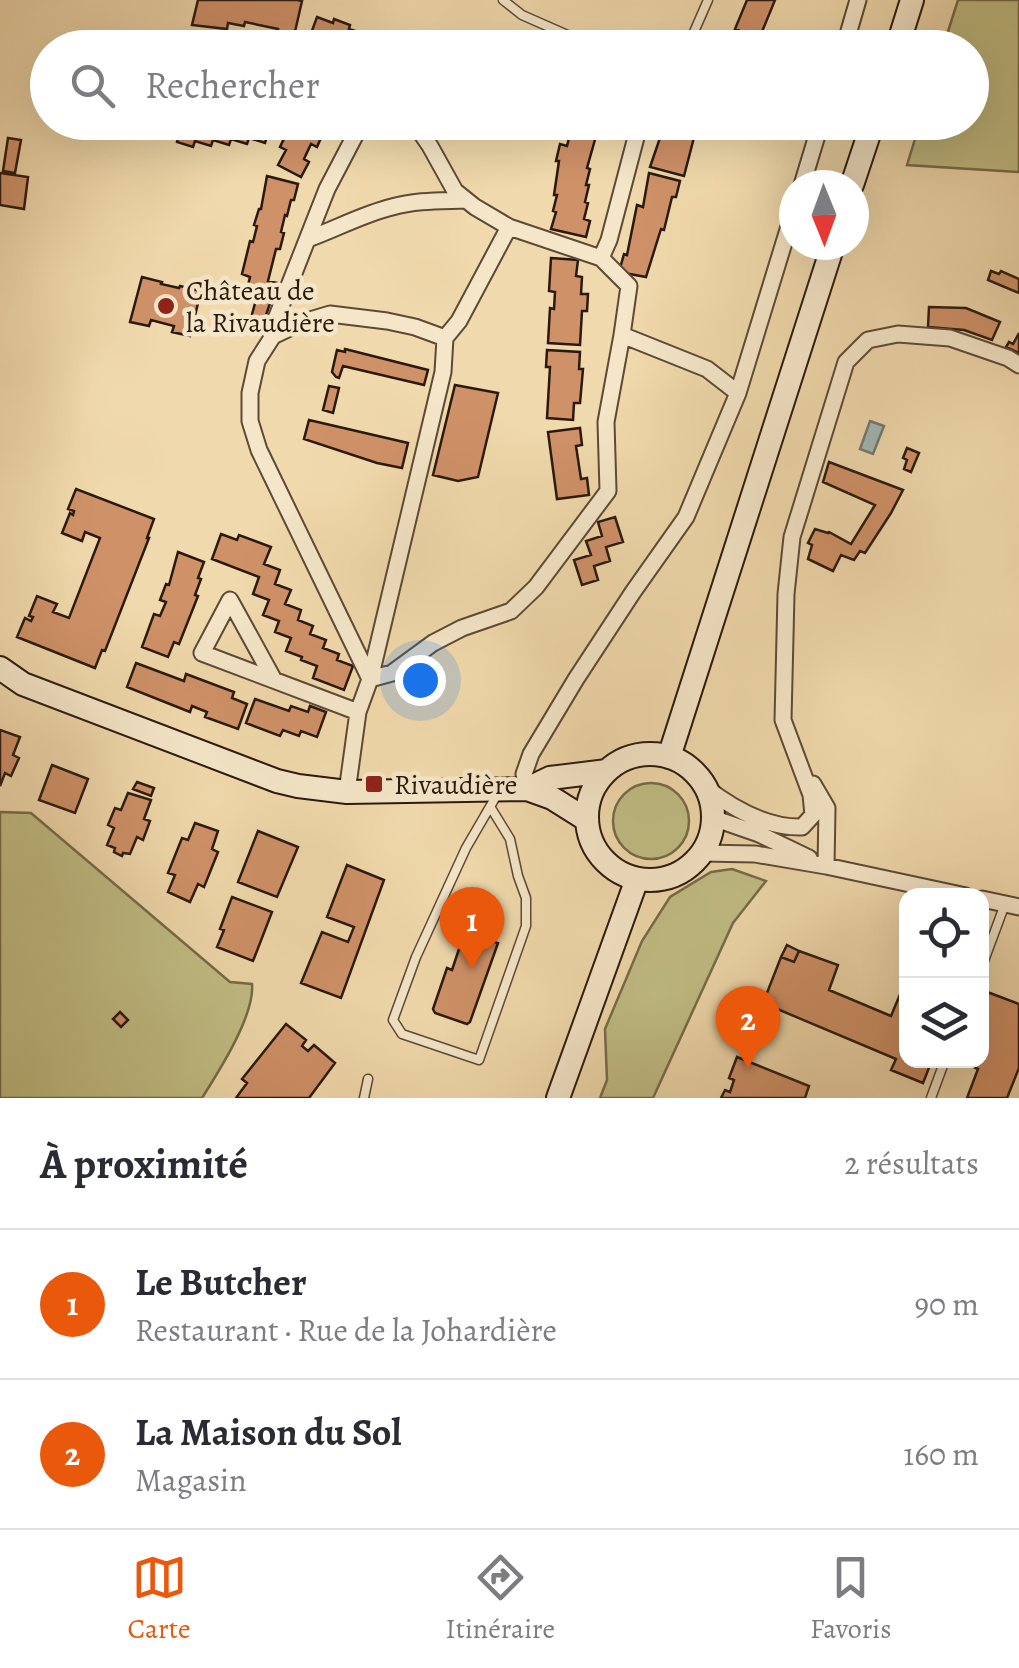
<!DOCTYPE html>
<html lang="fr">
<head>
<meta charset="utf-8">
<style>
	body { margin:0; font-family:Alegreya,serif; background:#f7f7f7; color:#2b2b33 }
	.controls { position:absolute; right:30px; bottom:30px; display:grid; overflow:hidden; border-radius:20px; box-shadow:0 10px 40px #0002 }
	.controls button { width:90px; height:90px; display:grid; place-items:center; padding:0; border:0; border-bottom:2px solid #e1e1e2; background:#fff; color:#2b2b33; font:50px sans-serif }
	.compass { position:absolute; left:779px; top:170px; width:90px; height:90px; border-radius:50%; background:#fff; box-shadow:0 10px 40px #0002; rotate:179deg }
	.you { position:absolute; left:420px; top:680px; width:35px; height:35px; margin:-25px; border:8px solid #fff; border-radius:50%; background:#1a73e8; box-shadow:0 0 0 15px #1a73e833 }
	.badge { display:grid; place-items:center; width:65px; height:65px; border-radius:50%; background:#ea580c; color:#fff; font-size:32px; font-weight:700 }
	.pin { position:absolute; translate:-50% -82px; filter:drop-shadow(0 2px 5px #0008) }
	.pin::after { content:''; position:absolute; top:52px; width:35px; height:30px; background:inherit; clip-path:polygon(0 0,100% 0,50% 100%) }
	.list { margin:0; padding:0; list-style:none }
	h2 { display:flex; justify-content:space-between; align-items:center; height:130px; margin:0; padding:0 40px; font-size:42px }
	h2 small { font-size:32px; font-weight:400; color:#7c7c81 }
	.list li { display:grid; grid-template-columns:65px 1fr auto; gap:30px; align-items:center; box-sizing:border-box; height:150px; padding:0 40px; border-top:2px solid #e1e1e2 }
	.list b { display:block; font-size:38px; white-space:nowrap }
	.list p { margin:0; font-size:32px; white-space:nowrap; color:#7c7c81 }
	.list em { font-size:32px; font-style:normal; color:#7c7c81 }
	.icon { flex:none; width:55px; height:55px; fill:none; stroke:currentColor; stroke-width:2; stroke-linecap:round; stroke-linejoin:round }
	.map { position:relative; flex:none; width:1019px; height:1098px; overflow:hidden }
	.search { position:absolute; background:#fff; box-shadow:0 10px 40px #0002; left:30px; right:30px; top:30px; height:110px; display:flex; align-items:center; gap:25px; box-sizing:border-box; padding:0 35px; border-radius:55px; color:#7c7c81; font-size:38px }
	.sheet { height:430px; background:#fff }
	nav { display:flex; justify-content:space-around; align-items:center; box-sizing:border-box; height:140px; border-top:2px solid #e1e1e2; background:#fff; font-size:28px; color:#7c7c81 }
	nav a { display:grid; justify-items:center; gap:5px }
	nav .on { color:#ea580c }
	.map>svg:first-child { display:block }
	.green { fill:#c1bd84; stroke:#766b49; stroke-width:2.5 }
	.water { fill:#a1b7b6; stroke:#727873; stroke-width:2.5 }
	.building { fill:#cf9168; stroke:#2b190e; stroke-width:2.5 }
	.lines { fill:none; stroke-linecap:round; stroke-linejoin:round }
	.lane-casing { stroke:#5c4936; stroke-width:11 }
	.street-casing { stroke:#5c4936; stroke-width:19 }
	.secondary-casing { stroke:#2b190e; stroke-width:26 }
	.lane { stroke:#f5e6c9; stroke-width:8 }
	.street { stroke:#f5e6c9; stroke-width:15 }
	.secondary { stroke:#f5e6c9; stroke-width:22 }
	.poi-dot { fill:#8f2418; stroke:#f5e6c9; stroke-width:4 }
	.labels { text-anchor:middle; stroke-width:9; stroke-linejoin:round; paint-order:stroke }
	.poi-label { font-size:28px; fill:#2b190e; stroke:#f5e6c9; text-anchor:start }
</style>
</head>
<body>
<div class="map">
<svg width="1019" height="1098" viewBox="0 0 1019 1098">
	<rect width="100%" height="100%" fill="#f0d9ac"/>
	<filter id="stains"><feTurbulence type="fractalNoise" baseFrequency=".002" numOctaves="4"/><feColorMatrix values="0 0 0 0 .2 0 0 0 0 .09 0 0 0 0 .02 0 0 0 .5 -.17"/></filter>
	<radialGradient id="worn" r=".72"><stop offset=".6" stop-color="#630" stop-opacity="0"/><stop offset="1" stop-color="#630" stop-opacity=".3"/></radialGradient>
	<path class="green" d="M958,0H1019V172L907,165L920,123L972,122V48L943,47Z
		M613 821a38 38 0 1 1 76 0a38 38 0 1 1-76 0Z
		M0,812L31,813L230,982L252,984C255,1015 219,1071 202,1098H0Z
		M732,869L766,881L733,923L653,1098H600L607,1080L605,1029L642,941L670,897L711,872Z"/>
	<path class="water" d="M870,421L884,426L873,454L860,449Z"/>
	<path class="building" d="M198,0H297L302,1L294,36L277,32L278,29L245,22L244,26L228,23L227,29L192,25Z
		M747,0H775L759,39L735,29Z
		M317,17L333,23L334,19L350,25L349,29L365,34L360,48L306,47Z
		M143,40L144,48H117V46Z
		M126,122H153V125L127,130Z
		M183,122H271L265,143L249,138L247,144L231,139L229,145L213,140L211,146L195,141L193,147L177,142Z
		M292,122H322L319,128L324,131L317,147L311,144L304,159L309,162L301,177L278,165L286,150L280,147Z
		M573,122H606L602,138L596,136L587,168L590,169L586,185H589L585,202L588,203L584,219L590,221L586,237L551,229L556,212L553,211L557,195H554L559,161H556L560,144L567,146Z
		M661,122H682L697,126L684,176L650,167L661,135L658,134Z
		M8,138L21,140L15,173L3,171Z
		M0,173L28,177L24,209L0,205Z
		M649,173L680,181L676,197H672L664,230L661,229L646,277L619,272L624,254L627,255L637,205L643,207Z
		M267,176L298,184L294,200H291L287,216L285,215L281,232L284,233L280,249H276L268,281L277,283L264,321L251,318L257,296L246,293L250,277L242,274L250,241L253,242L257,226L254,225L259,209H261Z
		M551,258L578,260L576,276L582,277L581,294H588L587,311H582L580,345L548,343L550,308L554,309L555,292L549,291Z
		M991,271L999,274L1001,271L1019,279V293L988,280Z
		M142,277L162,282L161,284L179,288L180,286L201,291L190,336L172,332L174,326L151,320L149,326L130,322Z
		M929,307L966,308L1000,322L992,340L964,330L928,327Z
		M1019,333V353L1006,347L1009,342L1013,344Z
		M345,349L428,370L424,385L343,366L339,378L336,377L332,372L337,350L345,352Z
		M547,350L580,352L579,369H583L580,403H574L573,420L547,418L550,367H546Z
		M455,385L498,393L478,477L458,481L433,475Z
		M329,386L339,388L333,413L323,410Z
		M309,420L408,443L402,468L377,463L304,439Z
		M580,428L582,445L576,446L581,479L587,478L589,495L557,499L548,432Z
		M907,448L919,453L911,472L904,469L907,460L903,458Z
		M829,462L903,490L891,513L865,553L860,551L854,560L841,555L833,571L808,559L812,545L808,543L815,529L828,533L829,532L851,544L875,505L823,482Z
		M76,489L154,519L147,538H149L105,651L102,650L95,668L17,637L25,618L31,621L33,617L29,616L37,596L57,604L53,612L69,618L100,538L85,532L82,541L62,533L70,513L73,515L74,511L68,509Z
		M615,517L623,542L606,547L610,561L594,566L598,580L582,585L574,560L591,555L586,541L602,536L598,522Z
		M221,534L237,540L239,535L271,547L264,564L280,570L275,584L291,590L285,604L301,610L298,620L313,626L310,634L326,640L323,648L339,654L337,660L353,666L344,690L313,678L317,666L301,660L302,657L286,651L291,638L275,632L279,621L263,615L269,600L253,594L259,577L212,559Z
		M178,552L204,562L198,578L201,579L195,595L198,596L179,644L174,642L168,657L142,647L154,614L160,616L166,602L160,600L166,584L169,585Z
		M136,663L184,681L186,674L234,692L232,698L247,704L238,729L205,717L207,712L192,706L190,712L127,687Z
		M255,699L289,711L291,706L308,712L310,706L326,712L317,737L301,731L299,736L283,730L280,736L246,723Z
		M0,730L20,737L13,755L19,758L11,776L5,773L0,786Z
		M52,765L88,779L75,813L39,800Z
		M137,782L154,788L151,796L133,789Z
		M128,793L151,800L144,819L150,821L143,840L137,837L130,854L123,853L122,856L114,852L115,848L107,845L114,828L108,825L115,808L121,810Z
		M195,823L218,831L212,849L218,852L204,887L198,884L190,902L168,892L175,875L168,873L182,838L188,840Z
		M258,831L298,847L277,897L238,882Z
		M347,865L384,880L341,998L301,983L322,932L348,942L354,927L327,917Z
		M232,897L272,912L253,961L217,947L224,930L220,929Z
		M465,931L470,934L471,940L481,943L487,940L498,943L470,1022L467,1024L435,1013L433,1009L447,968L452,970Z
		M787,945L799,951L794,962L781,957Z
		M799,951L838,965L829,990L891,1016L901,992L906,995V1060H932L923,1083L891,1070L896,1059L763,1003L781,957L794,962Z
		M982,990L1019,1004V1068L1007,1098H967L978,1069L958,1060H982Z
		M120,1012L128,1020L121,1027L113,1019Z
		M286,1024L306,1040L302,1046L308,1051L314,1045L335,1063L309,1098H236L247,1083L242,1079Z
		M737,1057L809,1086L805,1098H721L725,1090L730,1092L734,1080L729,1078Z"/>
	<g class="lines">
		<g class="lane-casing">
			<path id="lane" d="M503,0L522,15L597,48
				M682,48L694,32L708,0
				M491,808L510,839L518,876L526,898V926L479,1060L402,1034L393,1020L416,957L466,848L498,793
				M982,966L1005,904
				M364,1098L368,1079
				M931,1098L945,1060"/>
		</g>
		<g class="street-casing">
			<path id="street" d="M844,48L858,0
				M409,122L417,127L430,146L455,191L475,207L509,227L601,258L629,286L622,335L707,369L738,393
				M802,185L821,122
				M308,239C336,229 363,214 392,207C417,200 441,201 466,200
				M601,258L609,240L640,122
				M273,336L272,329L327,189L362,122
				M445,338L415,327L387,321L330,314L300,323L273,336L257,361L250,393V421L259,450L370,679L392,673L433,643L462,628L511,611L536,587L608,491L606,422L622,335
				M274,680L230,600L202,653L358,712L347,792
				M358,712L370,679L443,372L445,338L459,321L509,227
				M813,784L827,808L826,866
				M705,787C732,808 767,828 802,827L813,815L811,795L783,720L786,594L792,537L846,362L868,340L898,334L950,338L1008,358L1019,365
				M527,789L524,774L531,754L576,679L633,592L686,517L738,393L794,210
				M713,818L759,834L809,858
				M702,853L755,854L826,866L966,896
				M982,899L1019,907"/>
		</g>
		<g class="secondary-casing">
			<path id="secondary" d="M897,48L912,0
				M852,185L873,122
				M0,668L23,684L277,781L298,786L347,792L527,789L552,798L587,820
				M587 817a63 63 0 1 1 126 0a63 63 0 1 1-126 0Z
				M669,757L833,245
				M527,789L550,778L607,771
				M558,1098L637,879"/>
		</g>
		<use href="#lane" class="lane"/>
		<use href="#street" class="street"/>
		<use href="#secondary" class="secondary"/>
	</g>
	<g class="poi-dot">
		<circle cx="166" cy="306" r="10"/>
		<rect x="364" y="774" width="20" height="20" rx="5"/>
	</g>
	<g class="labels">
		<g class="poi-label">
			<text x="186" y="300">Château de<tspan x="186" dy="32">la Rivaudière</tspan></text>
			<text x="394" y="794">Rivaudière</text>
		</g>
	</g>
	<rect width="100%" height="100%" filter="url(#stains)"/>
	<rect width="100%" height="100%" fill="url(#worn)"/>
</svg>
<div class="controls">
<button><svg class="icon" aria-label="locate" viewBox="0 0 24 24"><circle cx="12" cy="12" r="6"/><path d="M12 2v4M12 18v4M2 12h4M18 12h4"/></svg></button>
<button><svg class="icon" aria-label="layers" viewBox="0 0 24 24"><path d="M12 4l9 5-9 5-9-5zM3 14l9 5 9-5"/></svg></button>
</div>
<svg class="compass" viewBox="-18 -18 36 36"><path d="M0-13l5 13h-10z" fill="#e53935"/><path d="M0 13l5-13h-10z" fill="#7c7c81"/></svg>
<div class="you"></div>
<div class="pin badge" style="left:472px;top:969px">1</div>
<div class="pin badge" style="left:748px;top:1068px">2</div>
<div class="search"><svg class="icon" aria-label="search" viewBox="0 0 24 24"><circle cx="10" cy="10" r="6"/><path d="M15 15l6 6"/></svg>Rechercher</div>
</div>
<section class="sheet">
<h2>À proximité<small>2 résultats</small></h2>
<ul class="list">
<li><span class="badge">1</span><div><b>Le Butcher</b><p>Restaurant · Rue de la Johardière</p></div><em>90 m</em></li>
<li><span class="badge">2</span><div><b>La Maison du Sol</b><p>Magasin</p></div><em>160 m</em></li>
</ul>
</section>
<nav>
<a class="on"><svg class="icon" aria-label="map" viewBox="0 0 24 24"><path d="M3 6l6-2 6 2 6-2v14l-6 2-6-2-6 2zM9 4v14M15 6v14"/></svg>Carte</a>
<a><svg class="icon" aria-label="directions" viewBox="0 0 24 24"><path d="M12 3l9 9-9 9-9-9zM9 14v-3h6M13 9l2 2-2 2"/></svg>Itinéraire</a>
<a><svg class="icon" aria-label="saved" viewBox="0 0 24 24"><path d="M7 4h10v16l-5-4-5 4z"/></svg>Favoris</a>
</nav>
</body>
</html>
